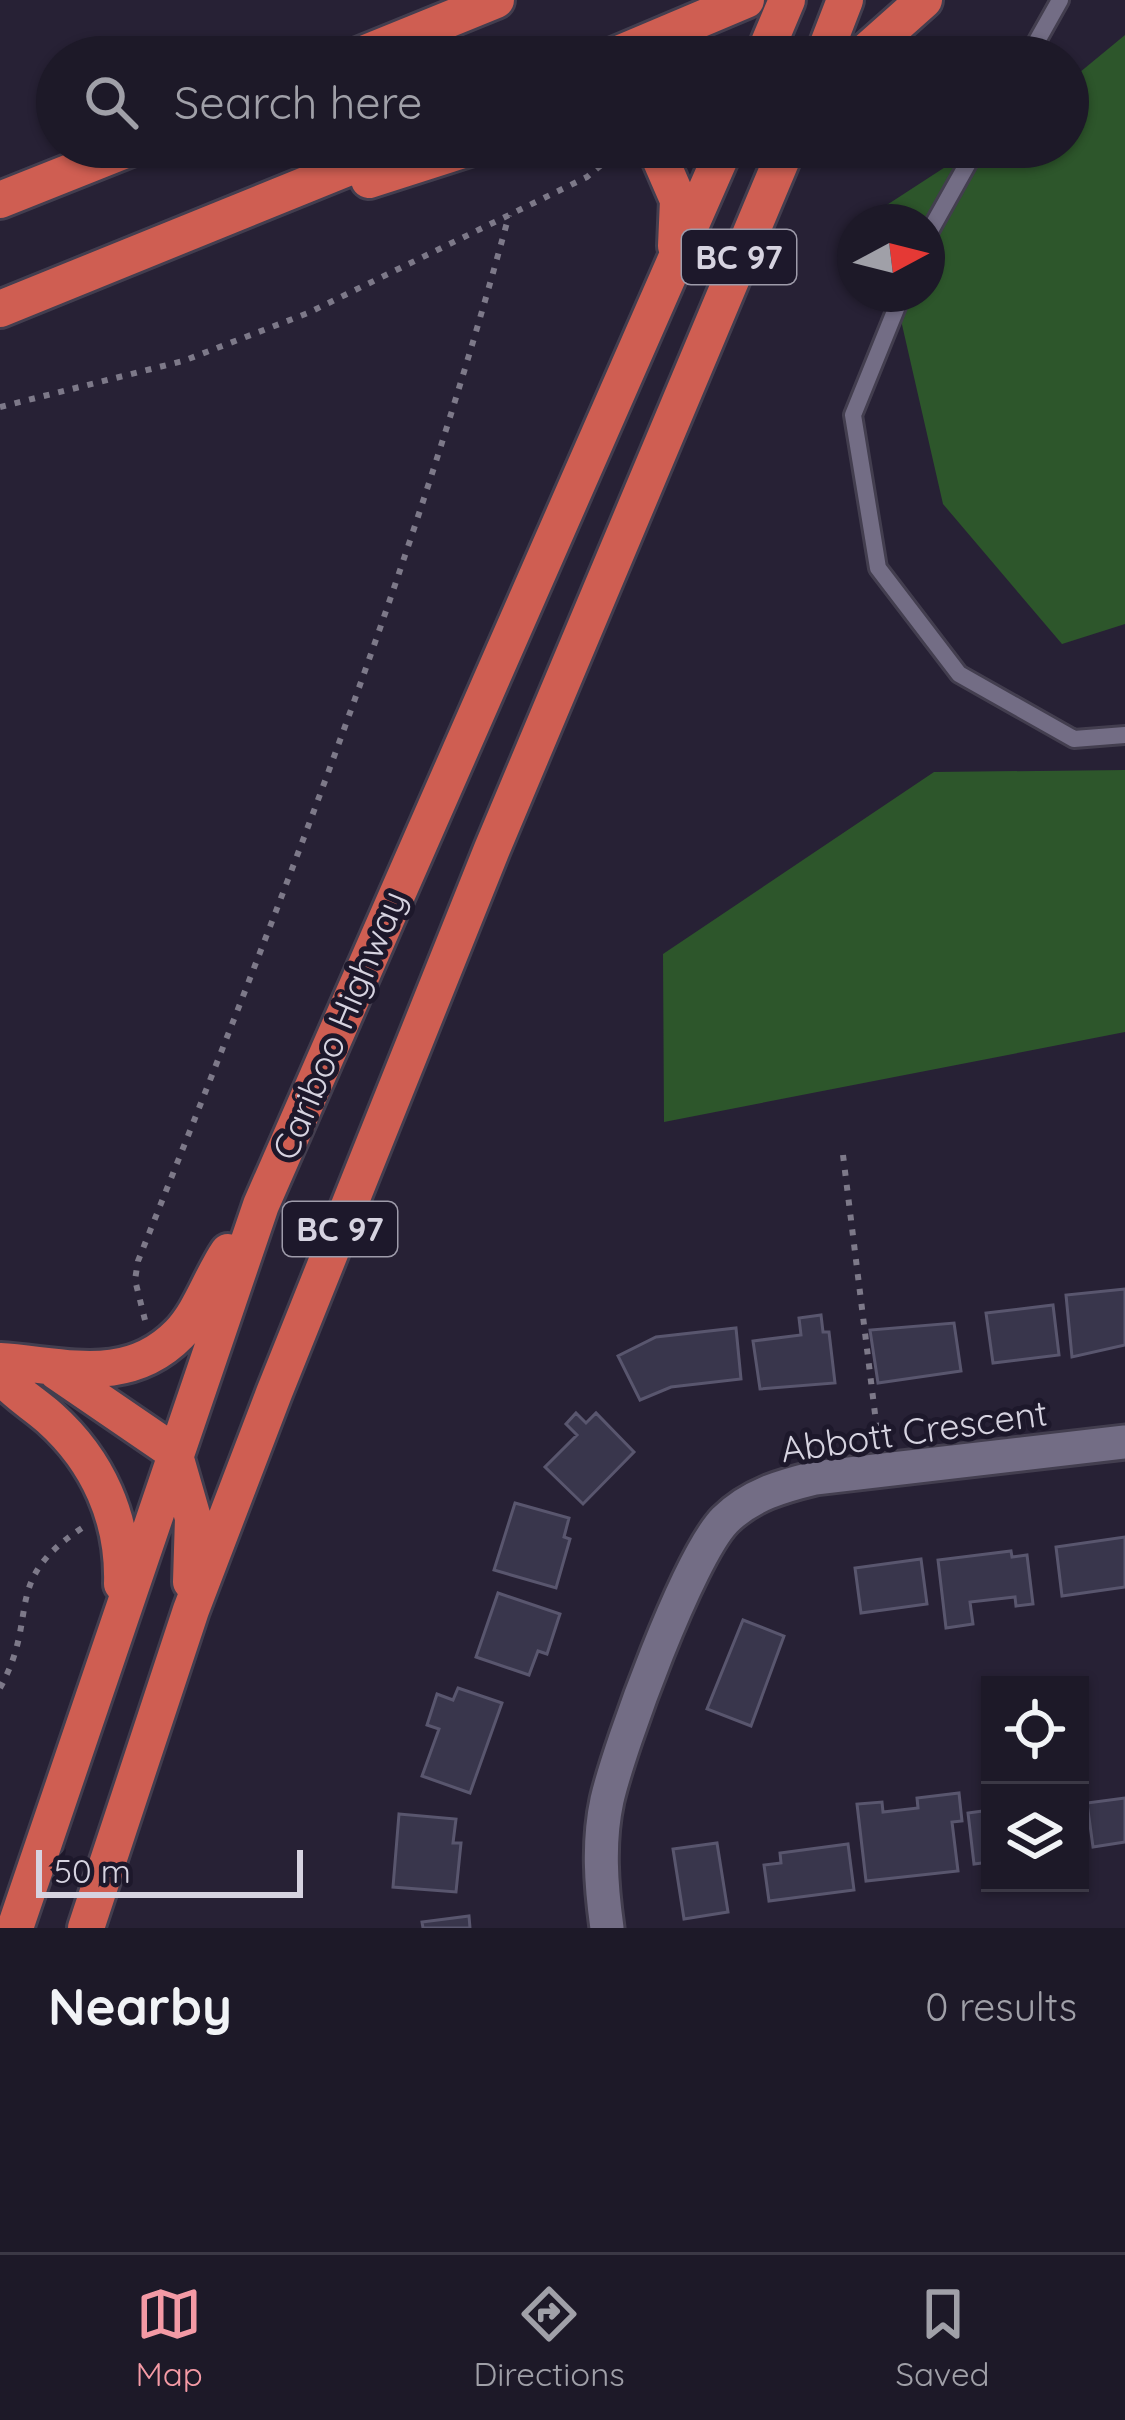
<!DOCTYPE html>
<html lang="en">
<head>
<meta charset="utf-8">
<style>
	body { margin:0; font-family:Quicksand,sans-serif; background:#252230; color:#f1f3f6 }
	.controls { position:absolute; right:36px; bottom:36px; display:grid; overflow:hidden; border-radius:0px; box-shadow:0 3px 9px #0004 }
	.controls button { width:108px; height:108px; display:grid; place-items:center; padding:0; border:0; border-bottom:3px solid #3b3845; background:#1d1928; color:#f1f3f6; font:60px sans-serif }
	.compass { position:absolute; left:837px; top:204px; width:108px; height:108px; border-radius:50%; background:#1d1928; box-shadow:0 3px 9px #0004; rotate:83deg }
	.scale { position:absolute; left:36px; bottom:30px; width:267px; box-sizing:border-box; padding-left:12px; border:6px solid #d6d3e0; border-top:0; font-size:33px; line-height:42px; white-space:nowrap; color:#d6d3e0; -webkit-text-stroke:9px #1d182b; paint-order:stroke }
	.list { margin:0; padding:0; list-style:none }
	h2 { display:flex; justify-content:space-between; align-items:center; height:156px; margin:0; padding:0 48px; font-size:51px }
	h2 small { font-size:39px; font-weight:400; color:#a0a0a8 }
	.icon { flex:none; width:66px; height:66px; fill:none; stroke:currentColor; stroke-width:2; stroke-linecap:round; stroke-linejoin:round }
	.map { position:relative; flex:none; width:1125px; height:1928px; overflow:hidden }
	.search { position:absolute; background:#1d1928; box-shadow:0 3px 9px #0004; left:36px; right:36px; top:36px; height:132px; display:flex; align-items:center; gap:30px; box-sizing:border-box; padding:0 42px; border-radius:66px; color:#a0a0a8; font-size:45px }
	.sheet { height:324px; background:#1d1928 }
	nav { display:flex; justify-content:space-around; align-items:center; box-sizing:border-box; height:168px; border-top:3px solid #3b3845; background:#1d1928; font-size:33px; color:#a0a0a8 }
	nav a { display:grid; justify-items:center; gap:6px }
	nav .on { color:#f49aa5 }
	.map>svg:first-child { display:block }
	.forest { fill:#2d562b }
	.building { fill:#39364c; stroke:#59566e; stroke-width:3 }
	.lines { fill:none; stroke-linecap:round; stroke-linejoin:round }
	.service-casing { stroke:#433e4f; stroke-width:22 }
	.minor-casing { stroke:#433e4f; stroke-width:39 }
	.trunk-casing { stroke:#433e4f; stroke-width:42 }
	.path { stroke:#7d7989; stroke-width:6; stroke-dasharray:6 9; stroke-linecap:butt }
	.service { stroke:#736d85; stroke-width:16 }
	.minor { stroke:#736d85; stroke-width:33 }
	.trunk { stroke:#cf5e52; stroke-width:36 }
	.labels { text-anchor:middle; stroke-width:10; stroke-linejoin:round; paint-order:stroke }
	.shield { fill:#1d182b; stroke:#9e9baa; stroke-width:3 }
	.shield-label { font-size:33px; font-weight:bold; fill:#d6d3e0 }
	.street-label { font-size:36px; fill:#d6d3e0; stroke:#1d182b }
</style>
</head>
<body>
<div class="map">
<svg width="1125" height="1928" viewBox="0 0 1125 1928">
	<rect width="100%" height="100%" fill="#272135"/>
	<path class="forest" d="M1125,35V624L1062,644L943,504L895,294H927V222H878L876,212L976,147H1068V82Z
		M1125,770V1032L664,1122L663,954L934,772Z"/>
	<path class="building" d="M1125,1289V1345L1072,1357L1066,1295Z
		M1053,1305L1059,1355L993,1363L986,1313Z
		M821,1315L823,1332H829L835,1383L760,1389L753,1341L801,1335L799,1318Z
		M954,1323L961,1371L878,1383L870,1330Z
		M736,1328L741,1379L671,1387L640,1400L618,1356L656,1337Z
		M576,1413L586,1423L596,1413L634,1452L583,1504L545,1467L577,1435L566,1424Z
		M515,1503L569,1518L564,1537L570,1539L556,1588L494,1570Z
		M1125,1537V1587L1062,1596L1056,1547Z
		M1011,1551L1012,1557L1027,1555L1033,1604L1016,1606L1015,1597L970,1602L973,1624L946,1628L938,1560Z
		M921,1559L927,1604L861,1613L855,1568Z
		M498,1593L560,1614L547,1654L538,1651L529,1675L476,1657Z
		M743,1620L784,1636L751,1726L707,1709Z
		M458,1688L502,1703L470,1793L422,1776L439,1729L427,1725L437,1694L453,1700Z
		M959,1793L962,1821L952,1822L958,1871L866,1881L857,1804L882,1802L883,1812L918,1808L917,1798Z
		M1125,1798V1842L1093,1847L1087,1803Z
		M990,1810V1862L974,1864L968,1813Z
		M399,1814L456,1819L453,1843H461L456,1892L393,1887Z
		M717,1843L728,1912L684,1919L673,1849Z
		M848,1844L854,1890L769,1901L764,1865L781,1863L780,1853Z
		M469,1916L470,1928H423L422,1922Z"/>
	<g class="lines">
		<g class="service-casing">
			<path id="service" d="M1028,57L1060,0
				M927,236L977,147
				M902,294L853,415L878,568L959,674L1074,739L1125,735"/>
		</g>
		<g class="minor-casing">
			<path id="minor" d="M607,1928C601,1885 598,1842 607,1800C620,1744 688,1558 725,1520C750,1495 782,1486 815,1478L1125,1442"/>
		</g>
		<g class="trunk-casing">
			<path id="trunk" d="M356,57L496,0
				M611,57L746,0
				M763,57L787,0
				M823,57L845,0
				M860,57L924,0
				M655,147L678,200L676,246
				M369,180L472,147
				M0,200L133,147
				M0,309L399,147
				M0,1361C64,1365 127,1387 179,1334C200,1313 211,1277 228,1252
				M57,1372L174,1452L193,1518L191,1582
				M0,1375C15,1393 33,1403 50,1418C98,1461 124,1519 122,1584
				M15,1928L261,1205L725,147
				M86,1928L191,1610L274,1393L492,849L787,147"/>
		</g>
		<path class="path" d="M0,407L183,361L308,313L587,177L620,149
			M843,1155L878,1438
			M145,1320L135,1280L138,1261C276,916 412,574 509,215
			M0,1688C41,1614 0,1582 82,1528"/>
		<use href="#service" class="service"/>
		<use href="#minor" class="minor"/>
		<use href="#trunk" class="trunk"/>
	</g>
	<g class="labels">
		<g class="shield">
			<rect x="682" y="230" width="114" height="54" rx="9"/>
			<rect x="283" y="1202" width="114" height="54" rx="9"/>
		</g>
		<g class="shield-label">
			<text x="739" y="269">BC 97</text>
			<text x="340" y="1241">BC 97</text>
		</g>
		<g class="street-label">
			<text transform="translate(339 1025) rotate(-67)" y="13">Cariboo Highway</text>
			<text transform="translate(914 1431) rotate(-8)" y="13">Abbott Crescent</text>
		</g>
	</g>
</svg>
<div class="controls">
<button><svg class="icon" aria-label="locate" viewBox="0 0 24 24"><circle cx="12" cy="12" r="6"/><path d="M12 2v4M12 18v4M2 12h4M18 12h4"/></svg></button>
<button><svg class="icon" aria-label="layers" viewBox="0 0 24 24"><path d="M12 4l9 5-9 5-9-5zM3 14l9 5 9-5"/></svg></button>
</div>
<svg class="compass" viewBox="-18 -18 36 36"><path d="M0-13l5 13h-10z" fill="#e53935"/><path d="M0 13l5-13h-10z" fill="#a0a0a8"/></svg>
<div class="scale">50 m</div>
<div class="search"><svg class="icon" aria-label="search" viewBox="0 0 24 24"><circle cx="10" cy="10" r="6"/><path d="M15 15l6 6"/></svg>Search here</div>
</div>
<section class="sheet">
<h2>Nearby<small>0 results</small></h2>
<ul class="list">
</ul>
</section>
<nav>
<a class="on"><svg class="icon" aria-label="map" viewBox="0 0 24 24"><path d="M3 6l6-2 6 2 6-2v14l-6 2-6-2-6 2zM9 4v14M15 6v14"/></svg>Map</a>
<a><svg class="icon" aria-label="directions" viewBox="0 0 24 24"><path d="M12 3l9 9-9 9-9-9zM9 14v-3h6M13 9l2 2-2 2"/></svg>Directions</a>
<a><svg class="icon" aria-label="saved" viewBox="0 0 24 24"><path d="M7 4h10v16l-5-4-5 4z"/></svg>Saved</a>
</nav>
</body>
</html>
